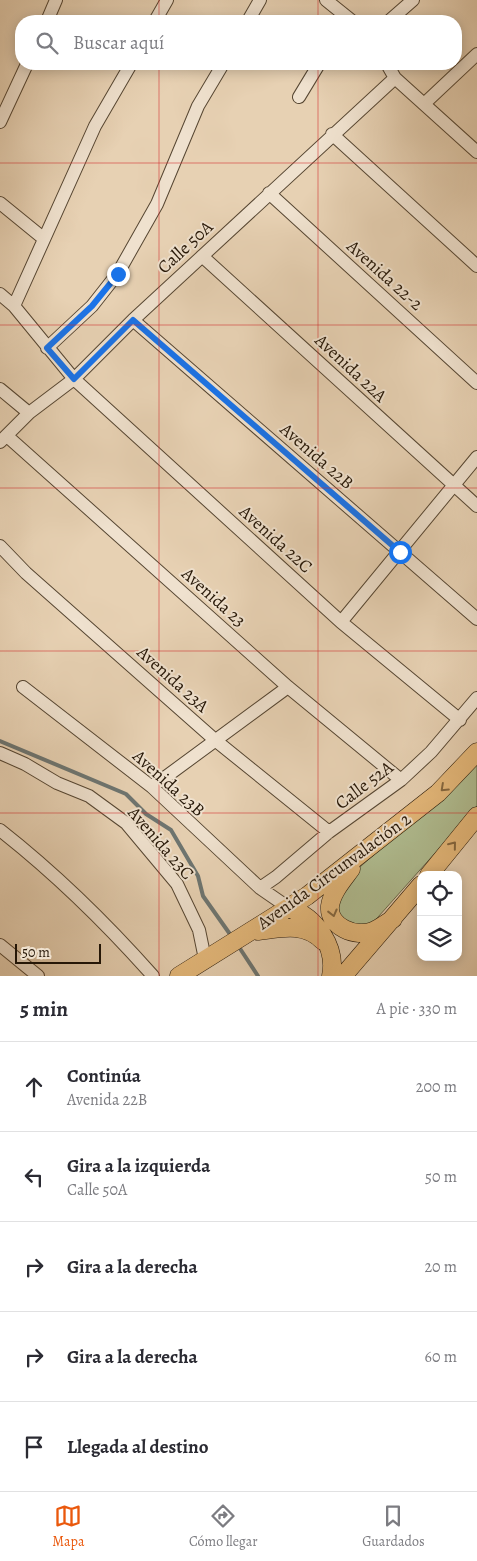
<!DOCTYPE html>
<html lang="es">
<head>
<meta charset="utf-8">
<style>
	body { margin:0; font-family:Alegreya,serif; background:#f7f7f7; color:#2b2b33 }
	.controls { position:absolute; right:15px; bottom:15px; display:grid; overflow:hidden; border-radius:10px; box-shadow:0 2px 12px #0003 }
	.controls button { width:45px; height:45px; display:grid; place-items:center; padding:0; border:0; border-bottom:1px solid #e1e1e2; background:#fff; color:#2b2b33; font:25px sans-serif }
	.scale { position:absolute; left:15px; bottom:12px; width:86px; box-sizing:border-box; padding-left:5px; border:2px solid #261707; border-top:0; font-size:14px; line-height:18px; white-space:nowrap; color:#261707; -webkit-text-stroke:4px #efe1ce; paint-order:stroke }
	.stop { position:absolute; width:15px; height:15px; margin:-11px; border:4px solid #1a73e8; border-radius:50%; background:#fff }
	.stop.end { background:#1a73e8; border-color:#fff; box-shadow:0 1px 5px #0008 }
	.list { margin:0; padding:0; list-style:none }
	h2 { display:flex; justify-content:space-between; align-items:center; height:65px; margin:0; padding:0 20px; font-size:21px }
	h2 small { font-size:16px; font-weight:400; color:#7c7c81 }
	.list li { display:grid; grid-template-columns:32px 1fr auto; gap:15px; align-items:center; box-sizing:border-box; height:90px; padding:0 20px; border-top:1px solid #e1e1e2 }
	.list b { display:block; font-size:19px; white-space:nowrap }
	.list p { margin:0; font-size:16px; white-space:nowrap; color:#7c7c81 }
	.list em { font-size:16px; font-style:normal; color:#7c7c81 }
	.icon { flex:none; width:28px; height:28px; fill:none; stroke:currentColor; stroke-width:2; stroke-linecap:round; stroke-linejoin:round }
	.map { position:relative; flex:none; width:477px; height:976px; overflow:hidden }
	.search { position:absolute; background:#fff; box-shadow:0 2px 12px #0003; left:15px; right:15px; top:15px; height:55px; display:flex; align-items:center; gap:12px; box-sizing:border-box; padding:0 18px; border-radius:20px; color:#7c7c81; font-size:19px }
	.sheet { height:515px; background:#fff }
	nav { display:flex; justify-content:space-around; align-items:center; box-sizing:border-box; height:70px; border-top:1px solid #e1e1e2; background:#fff; font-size:14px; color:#7c7c81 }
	nav a { display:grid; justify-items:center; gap:2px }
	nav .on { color:#ea580c }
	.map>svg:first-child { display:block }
	.green { fill:#b0bd91; stroke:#6b6a4c }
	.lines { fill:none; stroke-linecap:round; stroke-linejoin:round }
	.stream { stroke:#6d7571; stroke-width:4 }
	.minor-casing { stroke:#564632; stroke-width:14 }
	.highway-casing { stroke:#261707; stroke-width:19 }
	.minor { stroke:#efe1ce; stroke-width:12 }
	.highway { stroke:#e4b87a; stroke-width:18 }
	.oneway { stroke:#856840 }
	.route { stroke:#1a73e8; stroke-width:6 }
	.grid { fill:none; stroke:#d62828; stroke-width:1; stroke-opacity:0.55 }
	.labels { text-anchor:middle; stroke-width:4; stroke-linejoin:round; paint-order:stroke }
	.street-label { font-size:18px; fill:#261707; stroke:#efe1ce }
</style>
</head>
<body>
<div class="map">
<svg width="477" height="976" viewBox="0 0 477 976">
	<rect width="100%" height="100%" fill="#e7d1b3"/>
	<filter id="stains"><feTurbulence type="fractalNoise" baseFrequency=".004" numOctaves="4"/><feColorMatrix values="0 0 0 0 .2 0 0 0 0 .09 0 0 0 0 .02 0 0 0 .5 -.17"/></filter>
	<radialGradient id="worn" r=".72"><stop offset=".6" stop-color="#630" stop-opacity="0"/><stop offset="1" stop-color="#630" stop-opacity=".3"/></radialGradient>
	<path class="green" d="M477,759V806L370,926C353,928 344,924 336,908L339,892L361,866L458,782Z"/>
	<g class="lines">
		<path class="stream" d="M0,741L126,794L146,814L171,830L198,876L203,896L232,937
			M237,944L258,976"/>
		<g class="minor-casing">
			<path id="minor" d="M326,0L352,21
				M47,21L56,0
				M155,21L167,0
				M248,21L260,0
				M389,21L413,0
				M387,64L395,78L477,152
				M299,97L319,64
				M425,103L477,54
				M0,122L27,64
				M332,134L477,266
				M269,193L477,383
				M0,203L43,238
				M202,256L477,506
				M0,294L14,306L74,379L341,622L460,720
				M14,306L95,126L131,64
				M133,320L477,619
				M47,348L92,306L118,273L157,204L198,106L223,64
				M0,389L29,413
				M7,436L288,687L401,780
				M0,442L29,413L74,379L133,320L395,78
				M0,546L26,573L215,740L329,832
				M341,622L477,457
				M23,687L152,787L260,888L289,908
				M0,753L25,764L57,783L89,796L126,823L177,884L199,930L205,959
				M152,787L288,687
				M0,830C56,874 106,923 153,976
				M260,888L276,877L329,832L401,780L431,752L477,698
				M0,945L38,976"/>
		</g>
		<g class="highway-casing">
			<path id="highway" d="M351,869C343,880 332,892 330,906C328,927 356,938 373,931C380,928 386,923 393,919
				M429,875L477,816
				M289,908C316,917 337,947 331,976
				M258,931C281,928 305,922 323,941
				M179,976L307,896L438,793L477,752
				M343,976L421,885"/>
		</g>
		<use href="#minor" class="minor"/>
		<use href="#highway" class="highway"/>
	</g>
	<defs><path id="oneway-chevron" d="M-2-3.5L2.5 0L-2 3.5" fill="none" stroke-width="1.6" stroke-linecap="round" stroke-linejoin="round" transform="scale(1.25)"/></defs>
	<g class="oneway">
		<use href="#oneway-chevron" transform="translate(444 788) rotate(137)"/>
		<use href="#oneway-chevron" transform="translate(453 845) rotate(-51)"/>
		<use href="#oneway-chevron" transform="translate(333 913) rotate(76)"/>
	</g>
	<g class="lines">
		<path class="route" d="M118,274L92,306L47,348L74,379L133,320L400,552"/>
	</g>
	<path class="grid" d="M159,0V21M318,0V21M159,64V976M318,64V976M0,163H477M0,325H477M0,488H477M0,651H477M0,813H477"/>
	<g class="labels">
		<g class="street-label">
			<text transform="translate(185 247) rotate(-43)" y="6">Calle 50A</text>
			<text transform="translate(385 275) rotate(42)" y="6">Avenida 22-2</text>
			<text transform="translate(351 368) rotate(43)" y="6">Avenida 22A</text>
			<text transform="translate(317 456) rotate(41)" y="6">Avenida 22B</text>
			<text transform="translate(276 539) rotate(42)" y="6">Avenida 22C</text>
			<text transform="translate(214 597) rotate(42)" y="6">Avenida 23</text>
			<text transform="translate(173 679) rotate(42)" y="6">Avenida 23A</text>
			<text transform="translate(169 783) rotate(42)" y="6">Avenida 23B</text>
			<text transform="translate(364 785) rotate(-37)" y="6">Calle 52A</text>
			<text transform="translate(161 843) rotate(49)" y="6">Avenida 23C</text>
			<text transform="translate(334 871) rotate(-36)" y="6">Avenida Circunvalación 2</text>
		</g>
	</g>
	<rect width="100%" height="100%" filter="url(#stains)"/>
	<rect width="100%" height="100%" fill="url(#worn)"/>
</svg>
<div class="controls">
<button><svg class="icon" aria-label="locate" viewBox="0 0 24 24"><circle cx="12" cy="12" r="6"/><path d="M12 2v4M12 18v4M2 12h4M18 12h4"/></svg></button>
<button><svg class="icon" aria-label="layers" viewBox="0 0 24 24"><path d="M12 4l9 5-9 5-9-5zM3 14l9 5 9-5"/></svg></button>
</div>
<div class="scale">50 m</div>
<div class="stop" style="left:400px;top:552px"></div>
<div class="stop end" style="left:118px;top:274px"></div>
<div class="search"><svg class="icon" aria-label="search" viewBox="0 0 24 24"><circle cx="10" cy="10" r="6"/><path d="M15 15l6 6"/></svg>Buscar aquí</div>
</div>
<section class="sheet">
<h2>5 min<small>A pie · 330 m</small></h2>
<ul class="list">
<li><svg class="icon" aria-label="ahead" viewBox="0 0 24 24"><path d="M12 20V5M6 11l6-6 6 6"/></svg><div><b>Continúa</b><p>Avenida 22B</p></div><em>200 m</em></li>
<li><svg class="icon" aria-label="left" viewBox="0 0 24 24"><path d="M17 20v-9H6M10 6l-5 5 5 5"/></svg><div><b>Gira a la izquierda</b><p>Calle 50A</p></div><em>50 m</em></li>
<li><svg class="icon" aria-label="right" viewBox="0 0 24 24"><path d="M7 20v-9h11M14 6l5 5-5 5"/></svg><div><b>Gira a la derecha</b></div><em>20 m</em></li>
<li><svg class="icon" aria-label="right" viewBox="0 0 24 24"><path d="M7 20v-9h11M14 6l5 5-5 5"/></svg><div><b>Gira a la derecha</b></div><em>60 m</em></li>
<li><svg class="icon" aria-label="arrive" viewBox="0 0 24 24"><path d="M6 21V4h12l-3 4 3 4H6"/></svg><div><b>Llegada al destino</b></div></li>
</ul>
</section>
<nav>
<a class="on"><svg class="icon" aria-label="map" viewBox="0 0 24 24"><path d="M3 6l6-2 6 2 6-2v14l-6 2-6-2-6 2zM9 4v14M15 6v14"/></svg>Mapa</a>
<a><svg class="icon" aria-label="directions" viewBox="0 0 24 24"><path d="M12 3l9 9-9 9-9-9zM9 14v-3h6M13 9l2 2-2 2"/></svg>Cómo llegar</a>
<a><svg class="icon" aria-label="saved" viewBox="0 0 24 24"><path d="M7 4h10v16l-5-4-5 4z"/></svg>Guardados</a>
</nav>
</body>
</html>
